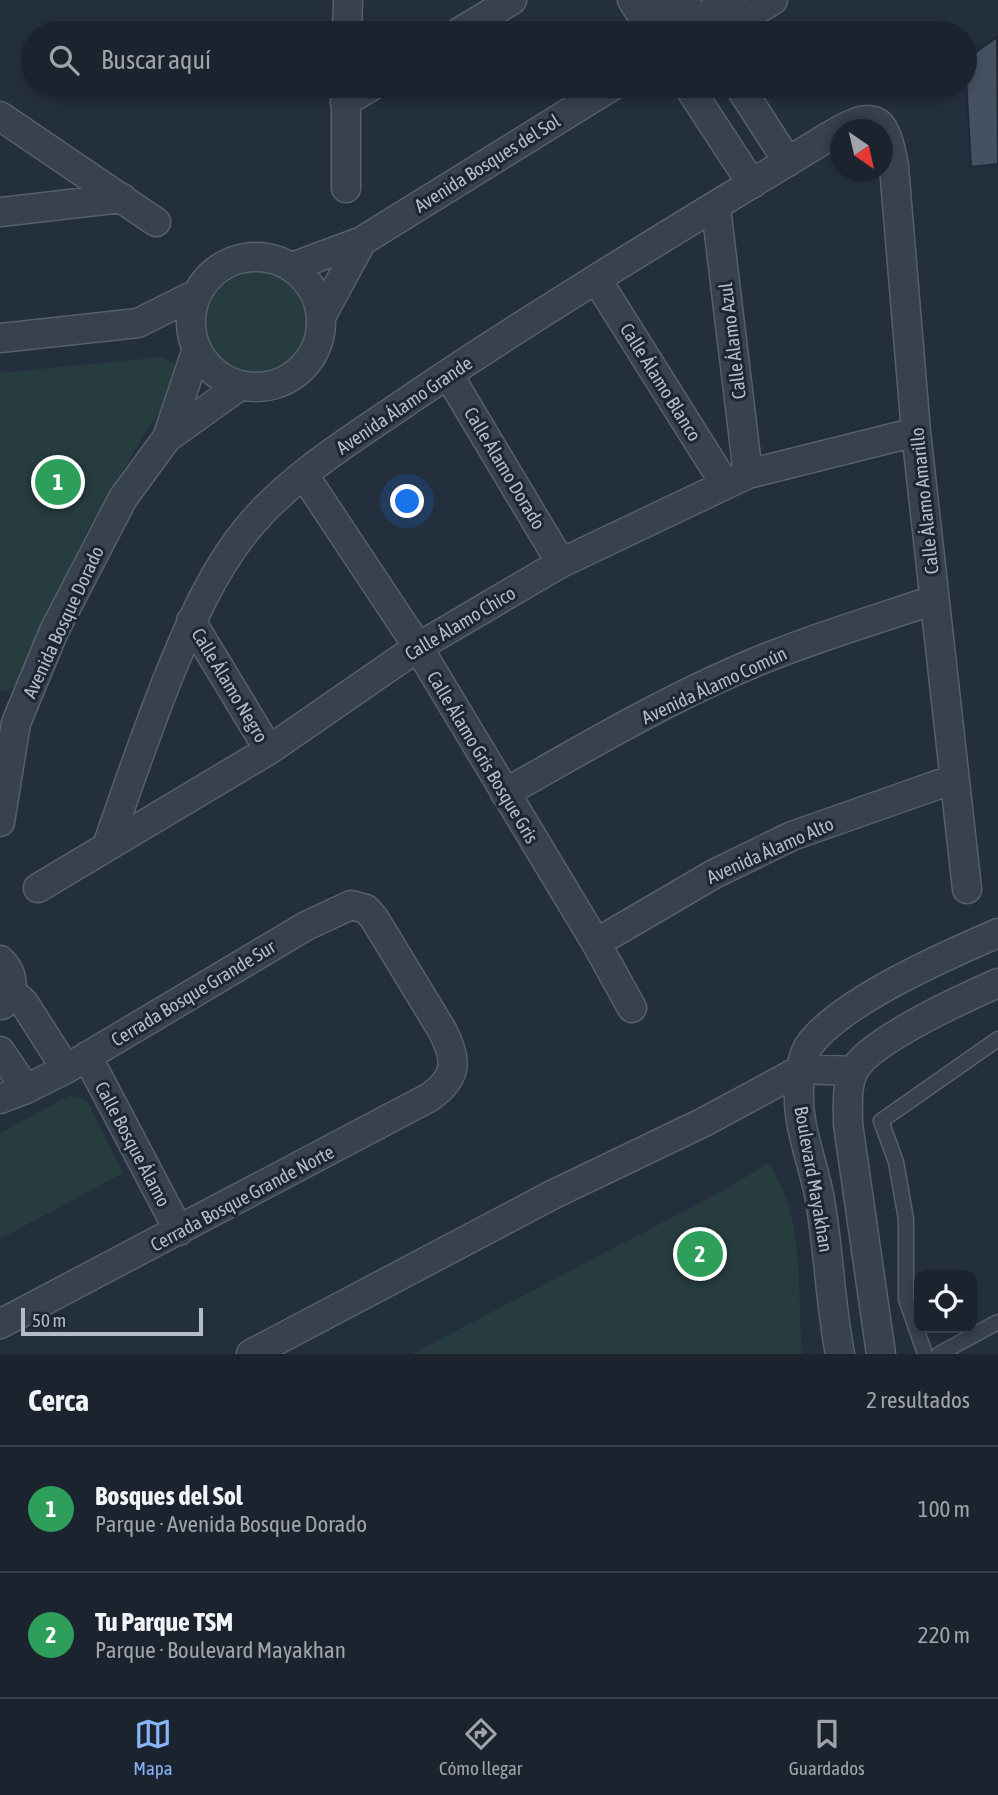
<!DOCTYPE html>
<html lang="es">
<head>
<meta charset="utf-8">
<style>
	body { margin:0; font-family:"Asap Condensed",sans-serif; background:#242b36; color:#f1f3f6 }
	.controls { position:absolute; right:21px; bottom:21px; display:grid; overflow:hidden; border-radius:14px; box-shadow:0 4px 10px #0003 }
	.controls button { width:63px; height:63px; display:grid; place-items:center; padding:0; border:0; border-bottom:2px solid #39404a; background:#1b232e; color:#f1f3f6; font:35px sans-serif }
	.compass { position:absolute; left:830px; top:119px; width:63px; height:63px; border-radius:50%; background:#1b232e; box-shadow:0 4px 10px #0003; rotate:146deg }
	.scale { position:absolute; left:21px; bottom:18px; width:182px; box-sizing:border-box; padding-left:7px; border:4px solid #b4bcc9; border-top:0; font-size:19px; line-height:24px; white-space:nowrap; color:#b4bcc9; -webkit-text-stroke:5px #1d2633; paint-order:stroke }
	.you { position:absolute; left:408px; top:502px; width:24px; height:24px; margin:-18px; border:5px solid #fff; border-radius:50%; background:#1a73e8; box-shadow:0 0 0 10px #1a73e833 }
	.badge { display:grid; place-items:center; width:46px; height:46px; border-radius:50%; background:#8ab4f8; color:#fff; font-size:23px; font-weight:700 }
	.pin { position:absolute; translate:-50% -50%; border:4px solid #fff; box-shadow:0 2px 7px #0006 }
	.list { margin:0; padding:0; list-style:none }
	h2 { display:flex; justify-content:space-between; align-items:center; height:91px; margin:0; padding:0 28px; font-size:30px }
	h2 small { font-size:23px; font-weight:400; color:#a0a4aa }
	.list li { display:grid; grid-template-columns:46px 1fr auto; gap:21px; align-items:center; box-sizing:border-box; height:126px; padding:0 28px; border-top:2px solid #39404a }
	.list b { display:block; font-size:26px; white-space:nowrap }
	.list p { margin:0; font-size:23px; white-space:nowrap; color:#a0a4aa }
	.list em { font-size:23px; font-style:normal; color:#a0a4aa }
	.icon { flex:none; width:38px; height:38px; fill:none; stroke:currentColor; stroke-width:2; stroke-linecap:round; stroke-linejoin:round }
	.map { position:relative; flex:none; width:998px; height:1354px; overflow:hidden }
	.search { position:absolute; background:#1b232e; box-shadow:0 4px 10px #0003; left:21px; right:21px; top:21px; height:77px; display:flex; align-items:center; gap:18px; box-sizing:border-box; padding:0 24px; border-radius:38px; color:#a0a4aa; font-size:26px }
	.sheet { height:343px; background:#1b232e }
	nav { display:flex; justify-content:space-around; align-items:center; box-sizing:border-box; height:98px; border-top:2px solid #39404a; background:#1b232e; font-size:19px; color:#a0a4aa }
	nav a { display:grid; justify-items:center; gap:4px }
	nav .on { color:#8ab4f8 }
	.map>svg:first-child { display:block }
	.green { fill:#263c3f }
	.building { fill:#455162; stroke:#1f2835; stroke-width:2 }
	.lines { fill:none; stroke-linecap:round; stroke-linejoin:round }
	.service-casing { stroke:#565f6c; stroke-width:17 }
	.minor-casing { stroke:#565f6c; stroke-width:31 }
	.service { stroke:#38414e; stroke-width:14 }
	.minor { stroke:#38414e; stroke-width:28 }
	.labels { text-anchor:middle; stroke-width:6; stroke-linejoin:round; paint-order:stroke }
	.street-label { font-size:19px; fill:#b4bcc9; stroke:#1d2633 }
</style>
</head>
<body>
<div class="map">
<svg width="998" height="1354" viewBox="0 0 998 1354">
	<rect width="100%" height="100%" fill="#242f3e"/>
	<path class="green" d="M206 325a53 53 0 1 1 106 0a53 53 0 1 1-106 0Z
		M163,357L176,365V389L145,433L87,531L18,687L0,691V373Z
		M69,1096L86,1099L123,1173L0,1239V1133Z
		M768,1163C807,1220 796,1287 802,1354H412L730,1187Z"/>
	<path class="building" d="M997,37L998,164L971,167L965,60Z"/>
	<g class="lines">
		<g class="service-casing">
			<path id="service" d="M925,1354L906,1299V1219L896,1162L881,1121L998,1039
				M939,1354L998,1322"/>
		</g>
		<g class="minor-casing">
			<path id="minor" d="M632,0L653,33
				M656,0L677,33
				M683,0L705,33
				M347,33L348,0
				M458,33L512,0
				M677,33L730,0
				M718,33L773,0
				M346,86V188
				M688,86L752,184
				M739,86L788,162
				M345,102L372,86
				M0,116L156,222
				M716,208L748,474
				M0,212L122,198
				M191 322a65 65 0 1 1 130 0a65 65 0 1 1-130 0Z
				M292,267L362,241L612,86
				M597,280L725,484
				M322,315L362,241
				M0,338L138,323L198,293
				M448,374L561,563
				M167,438L241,385
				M304,475L418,647L596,943L632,1008
				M191,621L269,750
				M505,793C581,750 657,705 737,670C801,642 868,622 934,600
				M0,822L16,723L54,631L123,498L167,438L197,349
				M107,846C127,788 147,730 170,673C191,622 212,572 247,529C291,475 356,437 412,398C548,306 689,222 828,137C874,109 885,113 894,167L916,432L967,889
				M38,888L269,750L418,647L561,563L748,474L916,432
				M596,943L714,874L792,836L954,779
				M0,960C14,973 16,991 2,1005
				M11,991L24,1003L66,1069
				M0,1051L26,1089
				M87,1056L179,1231
				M0,1099L26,1089L66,1069L306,926L351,905L366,909L374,918L442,1030C457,1059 459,1076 430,1097L0,1324
				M251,1354L552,1195L704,1122L802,1069L854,1071
				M840,1354C830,1303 829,1251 820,1200C814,1164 797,1128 799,1090C799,1077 802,1055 810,1044C844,1000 947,955 998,933
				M881,1354L848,1124C848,1108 846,1086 854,1070C871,1040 964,998 998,983"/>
		</g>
		<use href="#service" class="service"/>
		<use href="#minor" class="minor"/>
	</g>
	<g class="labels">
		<g class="street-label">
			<text transform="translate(487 163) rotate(-32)" y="7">Avenida Bosques del Sol</text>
			<text transform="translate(732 341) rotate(-97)" y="7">Calle Álamo Azul</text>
			<text transform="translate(661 382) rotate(58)" y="7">Calle Álamo Blanco</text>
			<text transform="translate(404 405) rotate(-34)" y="7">Avenida Álamo Grande</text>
			<text transform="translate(505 468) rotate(59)" y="7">Calle Álamo Dorado</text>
			<text transform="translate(924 501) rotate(-96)" y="7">Calle Álamo Amarillo</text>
			<text transform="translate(63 622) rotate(-65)" y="7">Avenida Bosque Dorado</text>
			<text transform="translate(460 623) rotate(-31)" y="7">Calle Álamo Chico</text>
			<text transform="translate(230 685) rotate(59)" y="7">Calle Álamo Negro</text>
			<text transform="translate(714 685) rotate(-25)" y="7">Avenida Álamo Común</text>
			<text transform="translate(483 757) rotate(59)" y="7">Calle Álamo Gris Bosque Gris</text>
			<text transform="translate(770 850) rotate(-24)" y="7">Avenida Álamo Alto</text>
			<text transform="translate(193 993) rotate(-31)" y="7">Cerrada Bosque Grande Sur</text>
			<text transform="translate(133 1144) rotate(62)" y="7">Calle Bosque Álamo</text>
			<text transform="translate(814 1179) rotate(80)" y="7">Boulevard Mayakhan</text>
			<text transform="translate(242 1198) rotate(-28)" y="7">Cerrada Bosque Grande Norte</text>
		</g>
	</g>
</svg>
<div class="controls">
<button><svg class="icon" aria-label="locate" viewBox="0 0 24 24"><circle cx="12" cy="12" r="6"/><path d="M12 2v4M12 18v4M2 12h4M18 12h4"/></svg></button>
</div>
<svg class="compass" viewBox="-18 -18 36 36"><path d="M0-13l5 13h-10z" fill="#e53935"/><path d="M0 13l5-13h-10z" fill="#a0a4aa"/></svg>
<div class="scale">50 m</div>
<div class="you"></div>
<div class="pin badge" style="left:58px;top:482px;background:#2e9e5b">1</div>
<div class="pin badge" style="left:700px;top:1254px;background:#2e9e5b">2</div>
<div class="search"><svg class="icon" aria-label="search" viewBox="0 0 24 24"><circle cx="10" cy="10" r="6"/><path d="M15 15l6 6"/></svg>Buscar aquí</div>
</div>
<section class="sheet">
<h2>Cerca<small>2 resultados</small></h2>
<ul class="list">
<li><span class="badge" style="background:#2e9e5b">1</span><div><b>Bosques del Sol</b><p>Parque · Avenida Bosque Dorado</p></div><em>100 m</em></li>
<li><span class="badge" style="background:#2e9e5b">2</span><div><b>Tu Parque TSM</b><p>Parque · Boulevard Mayakhan</p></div><em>220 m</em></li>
</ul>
</section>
<nav>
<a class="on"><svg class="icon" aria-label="map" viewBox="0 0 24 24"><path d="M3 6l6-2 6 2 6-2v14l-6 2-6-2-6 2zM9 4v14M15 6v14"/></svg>Mapa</a>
<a><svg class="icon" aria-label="directions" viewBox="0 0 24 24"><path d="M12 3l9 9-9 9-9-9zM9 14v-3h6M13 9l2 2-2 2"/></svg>Cómo llegar</a>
<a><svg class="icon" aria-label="saved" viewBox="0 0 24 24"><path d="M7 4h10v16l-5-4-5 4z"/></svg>Guardados</a>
</nav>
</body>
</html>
